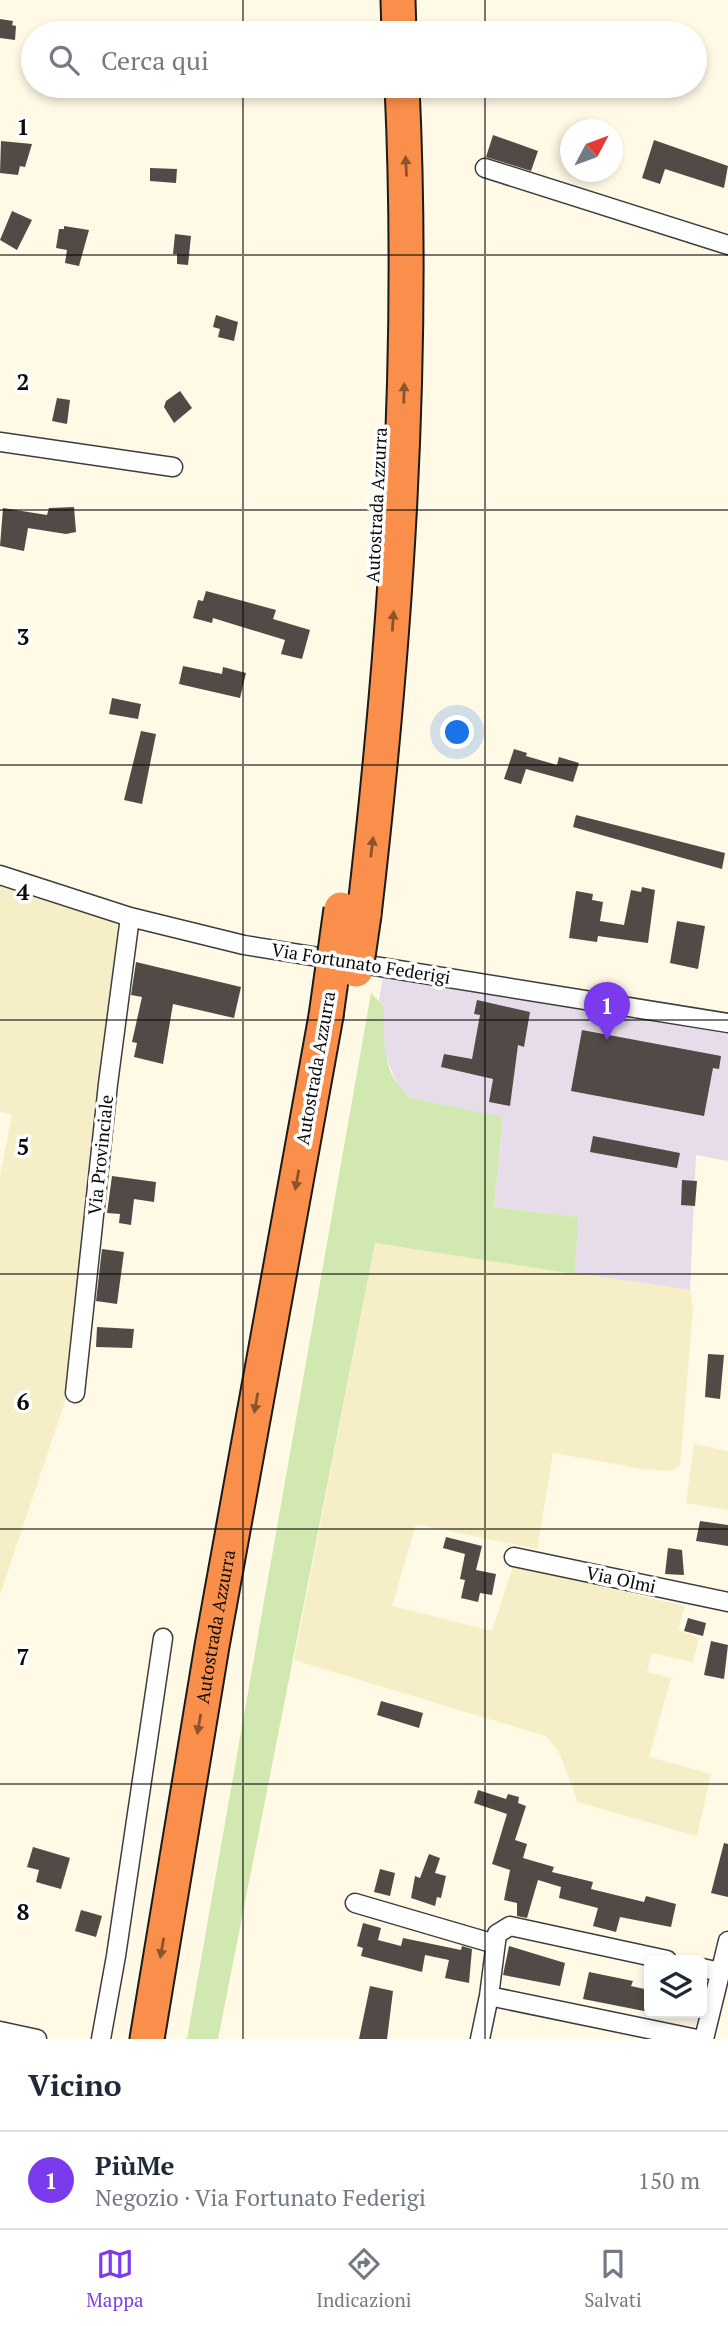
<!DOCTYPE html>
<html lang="it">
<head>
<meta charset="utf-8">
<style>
	body { margin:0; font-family:"PT Serif",serif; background:#f2f2f3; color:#1f2937 }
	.controls { position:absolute; right:21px; bottom:21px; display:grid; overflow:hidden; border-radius:10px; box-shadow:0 4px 10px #0003 }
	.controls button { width:63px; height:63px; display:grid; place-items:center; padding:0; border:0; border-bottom:2px solid #e0e1e3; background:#fff; color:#1f2937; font:35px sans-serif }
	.compass { position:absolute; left:560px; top:119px; width:63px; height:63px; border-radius:50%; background:#fff; box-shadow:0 4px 10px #0003; rotate:49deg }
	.you { position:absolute; left:458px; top:733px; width:24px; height:24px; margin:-18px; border:5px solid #fff; border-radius:50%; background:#1a73e8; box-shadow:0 0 0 10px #1a73e833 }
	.badge { display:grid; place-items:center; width:46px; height:46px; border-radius:50%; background:#7c3aed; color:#fff; font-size:23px; font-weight:700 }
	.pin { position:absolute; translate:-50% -58px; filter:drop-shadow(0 2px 4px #0008) }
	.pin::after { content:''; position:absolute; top:37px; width:24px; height:21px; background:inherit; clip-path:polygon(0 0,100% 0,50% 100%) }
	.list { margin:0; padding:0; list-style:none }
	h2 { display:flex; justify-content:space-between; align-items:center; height:91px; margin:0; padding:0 28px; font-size:30px }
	h2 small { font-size:23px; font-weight:400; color:#747a83 }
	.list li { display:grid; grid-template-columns:46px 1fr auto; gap:21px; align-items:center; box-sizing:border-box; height:98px; padding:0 28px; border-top:2px solid #e0e1e3 }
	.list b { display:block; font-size:26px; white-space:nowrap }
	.list p { margin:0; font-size:23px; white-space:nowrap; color:#747a83 }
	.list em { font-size:23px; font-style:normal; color:#747a83 }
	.icon { flex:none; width:38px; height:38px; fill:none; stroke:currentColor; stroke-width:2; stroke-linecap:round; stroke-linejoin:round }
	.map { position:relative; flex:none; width:728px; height:2039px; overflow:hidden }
	.search { position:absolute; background:#fff; box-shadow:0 4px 10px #0003; left:21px; right:21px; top:21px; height:77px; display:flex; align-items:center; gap:18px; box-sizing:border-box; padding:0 24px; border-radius:38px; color:#747a83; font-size:26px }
	.sheet { height:189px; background:#fff }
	nav { display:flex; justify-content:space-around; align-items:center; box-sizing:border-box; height:98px; border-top:2px solid #e0e1e3; background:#fff; font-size:19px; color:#747a83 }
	nav a { display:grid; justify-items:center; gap:4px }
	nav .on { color:#7c3aed }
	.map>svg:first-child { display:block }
	.industrial { fill:#e7ddea }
	.farmland { fill:#f5eec6 }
	.green { fill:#d1e9b0 }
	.building { fill:#524a46 }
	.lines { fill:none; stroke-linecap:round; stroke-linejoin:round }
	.minor-casing { stroke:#3d3d3d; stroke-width:21 }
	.motorway-casing { stroke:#1b1b1b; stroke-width:37 }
	.minor { stroke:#fff; stroke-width:18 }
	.motorway { stroke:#f98f4a; stroke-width:33 }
	.motorway-bridge-casing { stroke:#1b1b1b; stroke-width:37; stroke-linecap:butt }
	.motorway-bridge { stroke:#f98f4a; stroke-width:33 }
	.oneway { fill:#8d532d }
	.grid { fill:none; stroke:#0a0a0a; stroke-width:2; stroke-opacity:0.55 }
	.labels { text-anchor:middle; stroke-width:7; stroke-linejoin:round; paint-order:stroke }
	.street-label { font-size:18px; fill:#0a0a0a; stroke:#fff }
	.grid-label { font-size:23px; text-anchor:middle; font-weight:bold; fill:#0a0a0a; stroke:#fff; stroke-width:7; stroke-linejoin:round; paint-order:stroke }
</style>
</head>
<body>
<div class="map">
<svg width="728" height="2039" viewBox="0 0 728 2039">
	<rect width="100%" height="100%" fill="#fff9e6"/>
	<path class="industrial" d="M384,971L728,1033V1161L696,1155L690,1290L575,1274L578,1217L494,1207L503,1118L410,1098L399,1088L383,1050L384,1006L379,1000Z"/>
	<path class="farmland" d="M0,886L114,921L122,934L70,1386L0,1595V1177L12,1115L0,1112Z
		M375,1243L690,1290L693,1308L680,1465L671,1471L644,1469L553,1453L537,1549L416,1524L392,1606L492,1631L513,1566L685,1606L678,1630L699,1638L693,1662L652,1653L647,1672L671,1678L649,1757L711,1774L697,1836L578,1802L558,1750L546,1736L294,1660Z
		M694,1444L728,1451V1510L686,1503Z"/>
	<path class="green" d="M371,993L384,1006C384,1042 381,1072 410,1098L503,1117L494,1207L578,1217L575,1274L375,1243L218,2039H187Z"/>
	<path class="building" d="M0,19L13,21L12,25L16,26L15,40L0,38Z
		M493,135L538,151L531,171L486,157Z
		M654,140L728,166L724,188L665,169L660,184L642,178Z
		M1,141L32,144L25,167L20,166L18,175L0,173Z
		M150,168L177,169L176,183L150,181Z
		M12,211L32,220L17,250L0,240Z
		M64,226L89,230L79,266L65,263L67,250L56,248L59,229H64Z
		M175,234L191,236L188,265L177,264V254H173Z
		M216,315L238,322L234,341L218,337L220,329L213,327Z
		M180,391L192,408L174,423L164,407L166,401Z
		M57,398L70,400L67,424L52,421Z
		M74,507L76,532L66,534L28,528L24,551L0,546L3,508L47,515L49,508Z
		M206,591L276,610L273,619L310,630L302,659L281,654L285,640L213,618L212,623L193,618L198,600L203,601Z
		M183,666L222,674L223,667L246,673L240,698L179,684Z
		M112,698L141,704L138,719L109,714Z
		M141,731L156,734L142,804L124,800Z
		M514,749L527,753L526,756L557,765L559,757L579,763L573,782L526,769L521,784L504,779Z
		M576,815L725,853L722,869L573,827Z
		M642,887L655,890L648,943L598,936L597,942L569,938L576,891L593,894L592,900L603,902L600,921L624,925L631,890L641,892Z
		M677,921L705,926L698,969L670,963Z
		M136,962L241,987L234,1018L173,1004L163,1064L134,1057L137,1043L132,1042L142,997L131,995Z
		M477,1000L530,1012L524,1047L518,1045L510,1106L489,1102L493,1079L441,1067L444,1054L472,1059L480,1015L474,1014Z
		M582,1030L721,1056L719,1069L713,1068L704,1116L571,1091Z
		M593,1136L680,1153L677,1168L590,1152Z
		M112,1176L156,1182L154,1202L134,1199L131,1225L119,1223L120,1214L107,1213Z
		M682,1180L697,1181L695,1206L681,1205Z
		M102,1249L124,1252L117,1304L96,1301Z
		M97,1327L134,1329L132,1348L96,1347Z
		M708,1354L724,1355L720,1399L705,1397Z
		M700,1521L728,1525V1546L696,1541Z
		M446,1537L482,1546L476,1570L496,1574L492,1595L480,1593L478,1602L461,1598L465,1580L460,1579L465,1554L443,1548Z
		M668,1548L682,1550L684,1575L665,1574Z
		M688,1618L706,1623L703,1636L684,1631Z
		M711,1641L728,1645L724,1679L704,1675Z
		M381,1701L423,1713L419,1728L377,1715Z
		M478,1790L506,1799L508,1794L519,1797L518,1803L526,1806L515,1840L527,1844L523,1858L554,1867L552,1872L593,1882L591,1889L644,1902L646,1896L676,1904L671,1927L620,1917L616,1932L593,1926L598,1908L559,1898L561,1887L538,1880L527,1918L517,1916V1903L504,1900L510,1870L492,1864L507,1814L474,1803Z
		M724,1843L728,1844V1897L711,1893Z
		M33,1847L70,1858L61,1889L36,1882L39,1870L27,1867Z
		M429,1854L440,1858L435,1873L446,1876L441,1898L437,1897L435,1906L411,1898L415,1876L420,1878Z
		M380,1869L395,1873L390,1896L374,1892Z
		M81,1910L102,1916L96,1937L75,1931Z
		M363,1923L381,1928L378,1940L401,1946L403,1938L461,1950L462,1946L472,1949L469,1983L445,1978L449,1960L425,1955L422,1972L361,1956L363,1948L357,1946Z
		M509,1946L565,1963L560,1986L503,1975Z
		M589,1972L633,1981L631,1986L649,1990V2012L583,1999Z
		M370,1986L393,1991L387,2039H359Z"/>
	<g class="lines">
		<g class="minor-casing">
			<path id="minor" d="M485,168L728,245
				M0,442L173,467
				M0,875L130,917L244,945L728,1023
				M75,1393L108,1084L130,917
				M514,1557L728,1602
				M355,1903L495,1944
				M667,1960L510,1926L497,1934L489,1996L697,2039
				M702,1968L720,1972
				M0,2031L37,2039
				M101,2039L116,1956L163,1638
				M480,2039L489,1996
				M704,2039L728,1941"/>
		</g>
		<g class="motorway-casing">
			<g id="motorway">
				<path d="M398,0L399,33"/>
				<path d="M364,915C396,639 415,363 402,86"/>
				<path id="s1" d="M147,2039L212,1646L326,1016"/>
			</g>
		</g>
		<use href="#minor" class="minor"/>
		<use href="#motorway" class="motorway"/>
		<g class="motorway-bridge-casing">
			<path id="motorway-bridge" d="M356,970L364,915
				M326,1016L341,909"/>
		</g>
		<use href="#motorway-bridge" class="motorway-bridge"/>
	</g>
	<defs><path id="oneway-solid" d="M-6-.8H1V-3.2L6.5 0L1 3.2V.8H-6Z" transform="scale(1.75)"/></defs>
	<g class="oneway">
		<use href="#oneway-solid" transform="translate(406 166) rotate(-93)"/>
		<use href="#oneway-solid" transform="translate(404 393) rotate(-89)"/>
		<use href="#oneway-solid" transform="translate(393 621) rotate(-86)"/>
		<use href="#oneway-solid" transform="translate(372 847) rotate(-83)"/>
		<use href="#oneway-solid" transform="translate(297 1180) rotate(100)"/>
		<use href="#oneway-solid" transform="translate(256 1403) rotate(100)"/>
		<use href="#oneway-solid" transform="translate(199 1724) rotate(100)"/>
		<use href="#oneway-solid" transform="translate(162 1948) rotate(100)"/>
	</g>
	<path class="grid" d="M243,0V33M485,0V33M243,86V2039M485,86V2039M0,255H728M0,510H728M0,765H728M0,1020H728M0,1274H728M0,1529H728M0,1784H728"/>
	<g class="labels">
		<g class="street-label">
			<text transform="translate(377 505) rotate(-87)" y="6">Autostrada Azzurra</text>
			<text transform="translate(361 964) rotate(9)" y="6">Via Fortunato Federigi</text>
			<text transform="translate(316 1068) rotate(-80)" y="6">Autostrada Azzurra</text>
			<text transform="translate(101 1155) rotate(-84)" y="6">Via Provinciale</text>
			<text transform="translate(621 1580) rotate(12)" y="6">Via Olmi</text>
			<text dy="6" stroke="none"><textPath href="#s1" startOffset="418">Autostrada Azzurra</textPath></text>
		</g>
	</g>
	<g class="grid-label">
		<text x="23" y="135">1</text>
		<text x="23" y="390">2</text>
		<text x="23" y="645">3</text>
		<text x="23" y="900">4</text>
		<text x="23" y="1155">5</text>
		<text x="23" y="1410">6</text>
		<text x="23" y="1665">7</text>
		<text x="23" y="1920">8</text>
	</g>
</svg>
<div class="controls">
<button><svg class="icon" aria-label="layers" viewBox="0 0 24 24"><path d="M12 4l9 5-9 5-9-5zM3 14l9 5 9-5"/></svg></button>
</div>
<svg class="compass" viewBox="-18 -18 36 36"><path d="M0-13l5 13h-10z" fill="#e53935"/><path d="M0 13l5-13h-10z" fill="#747a83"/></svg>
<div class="you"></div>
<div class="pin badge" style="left:607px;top:1040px">1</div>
<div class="search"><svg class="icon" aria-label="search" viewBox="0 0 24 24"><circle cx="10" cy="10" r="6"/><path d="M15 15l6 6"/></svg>Cerca qui</div>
</div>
<section class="sheet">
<h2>Vicino<small></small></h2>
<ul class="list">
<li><span class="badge">1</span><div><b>PiùMe</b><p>Negozio · Via Fortunato Federigi</p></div><em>150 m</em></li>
</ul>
</section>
<nav>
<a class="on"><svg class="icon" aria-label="map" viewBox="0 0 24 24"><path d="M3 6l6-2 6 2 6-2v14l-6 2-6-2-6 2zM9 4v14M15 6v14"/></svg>Mappa</a>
<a><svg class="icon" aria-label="directions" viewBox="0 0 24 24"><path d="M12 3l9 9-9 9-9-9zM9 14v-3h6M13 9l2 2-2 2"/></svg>Indicazioni</a>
<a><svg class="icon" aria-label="saved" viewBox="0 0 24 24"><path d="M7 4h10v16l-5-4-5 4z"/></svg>Salvati</a>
</nav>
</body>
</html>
